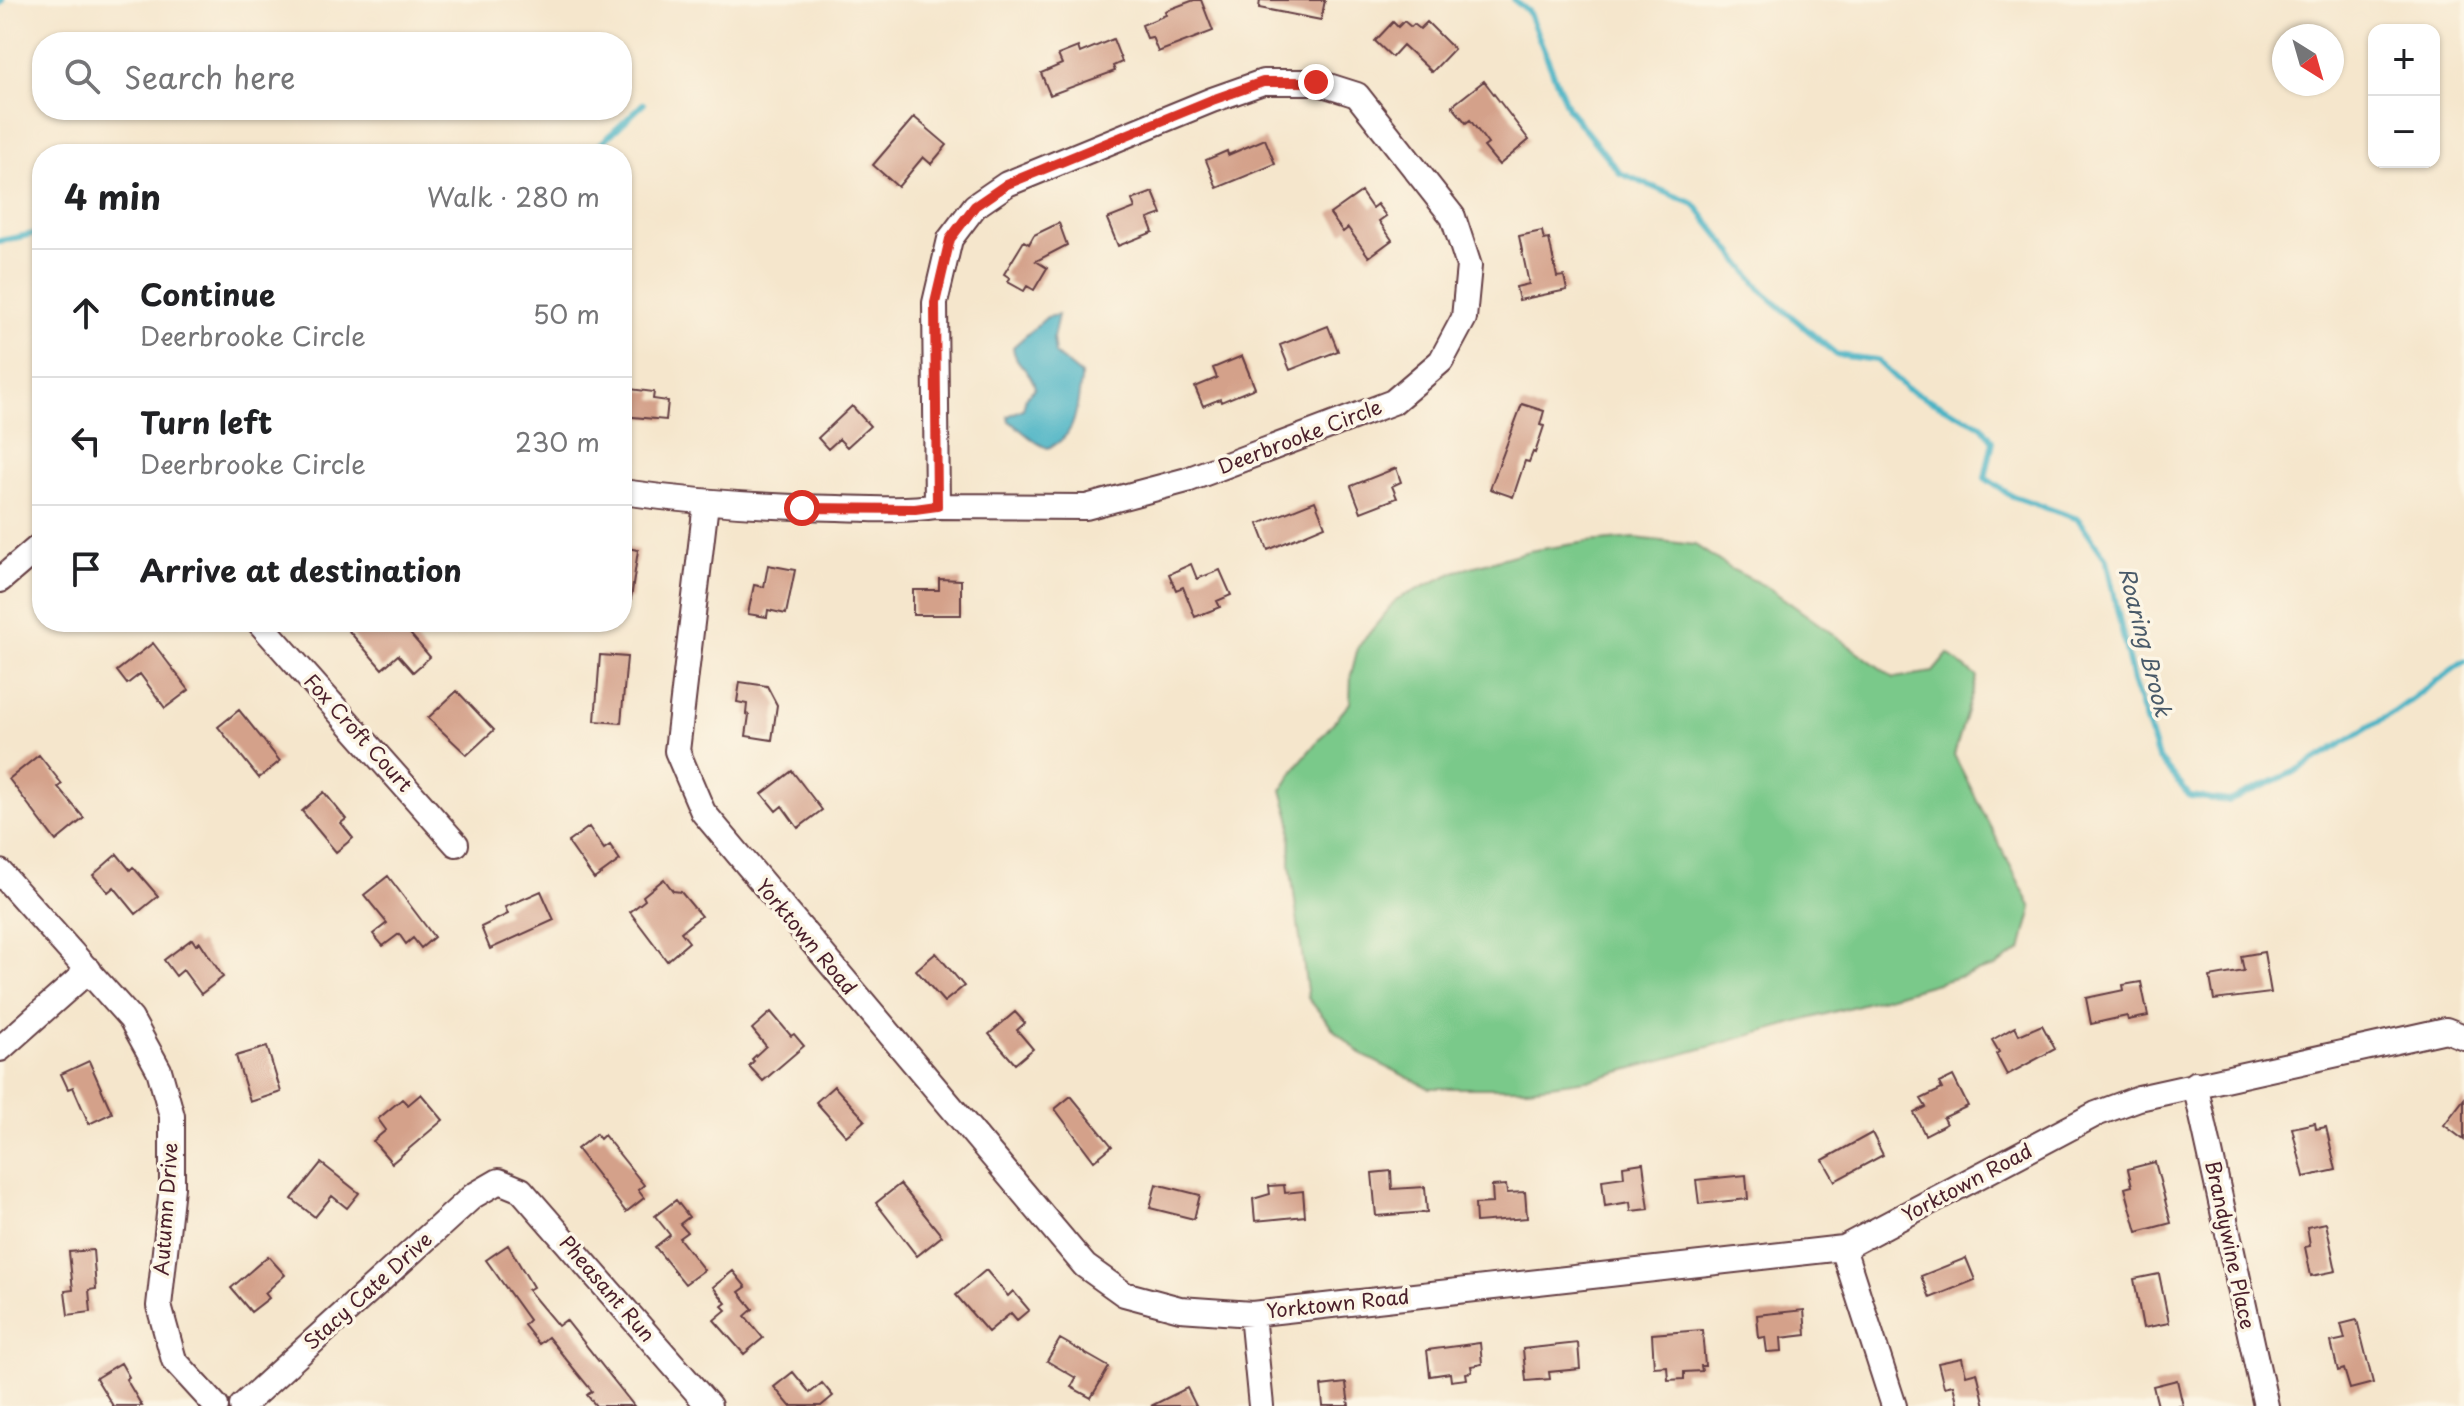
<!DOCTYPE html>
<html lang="en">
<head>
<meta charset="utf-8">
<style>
	body { margin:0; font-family:"Playpen Sans",sans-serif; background:#f6f6f6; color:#202124 }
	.controls { position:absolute; right:24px; top:24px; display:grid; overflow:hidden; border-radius:16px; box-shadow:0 2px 6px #0004 }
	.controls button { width:72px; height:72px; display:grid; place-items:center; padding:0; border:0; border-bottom:2px solid #e0e0e0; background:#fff; color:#202124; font:40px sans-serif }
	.compass { position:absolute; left:2272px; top:24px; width:72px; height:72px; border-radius:50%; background:#fff; box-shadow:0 2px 6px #0004; rotate:143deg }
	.stop { position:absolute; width:24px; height:24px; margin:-18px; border:6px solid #d93025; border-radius:50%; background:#fff }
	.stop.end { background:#d93025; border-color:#fff; box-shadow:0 2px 8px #0008 }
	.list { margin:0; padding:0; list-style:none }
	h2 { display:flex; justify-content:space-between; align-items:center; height:104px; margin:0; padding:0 32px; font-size:34px }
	h2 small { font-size:26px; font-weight:400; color:#757577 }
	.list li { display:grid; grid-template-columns:52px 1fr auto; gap:24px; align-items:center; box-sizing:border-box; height:128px; padding:0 32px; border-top:2px solid #e0e0e0 }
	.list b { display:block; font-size:30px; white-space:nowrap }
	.list p { margin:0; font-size:26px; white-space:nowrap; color:#757577 }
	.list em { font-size:26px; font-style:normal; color:#757577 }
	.icon { flex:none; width:44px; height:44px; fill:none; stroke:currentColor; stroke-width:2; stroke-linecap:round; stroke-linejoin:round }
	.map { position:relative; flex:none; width:2464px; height:1406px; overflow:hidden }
	.search { position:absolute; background:#fff; box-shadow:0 2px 6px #0004; left:32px; top:32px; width:600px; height:88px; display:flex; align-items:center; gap:20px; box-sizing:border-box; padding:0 28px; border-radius:32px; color:#757577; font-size:30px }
	.panel { position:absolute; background:#fff; box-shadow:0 2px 6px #0004; left:32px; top:144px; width:600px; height:488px; border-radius:32px }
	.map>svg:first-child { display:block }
	.green { fill:#7ac98a; stroke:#62745a; stroke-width:2 }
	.water { fill:#48b3c5; stroke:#496978; stroke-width:2 }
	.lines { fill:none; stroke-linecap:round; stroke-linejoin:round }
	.stream { stroke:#48b3c5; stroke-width:6 }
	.building { fill:#d4a18a }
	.street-casing { stroke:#643d43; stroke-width:28 }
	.street { stroke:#fff; stroke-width:24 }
	.route { stroke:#d93025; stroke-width:10 }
	.labels { text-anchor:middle; stroke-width:7; stroke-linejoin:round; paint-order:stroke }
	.street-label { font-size:20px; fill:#4a1f2b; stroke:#fcf5e5 }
	.water-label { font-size:22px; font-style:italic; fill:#495a69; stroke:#fcf5e5 }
</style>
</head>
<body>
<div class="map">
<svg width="2464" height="1406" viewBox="0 0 2464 1406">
	<rect width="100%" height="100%" fill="#fcf5e5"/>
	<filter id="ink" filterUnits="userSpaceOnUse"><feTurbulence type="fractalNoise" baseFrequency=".0125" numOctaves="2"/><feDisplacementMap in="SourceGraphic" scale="16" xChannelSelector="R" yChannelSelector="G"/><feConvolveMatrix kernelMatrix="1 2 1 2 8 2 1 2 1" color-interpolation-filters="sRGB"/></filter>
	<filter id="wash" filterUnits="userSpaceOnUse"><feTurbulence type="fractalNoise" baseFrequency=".006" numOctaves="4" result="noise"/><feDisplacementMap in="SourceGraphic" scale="32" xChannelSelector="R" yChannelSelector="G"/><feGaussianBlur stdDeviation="1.8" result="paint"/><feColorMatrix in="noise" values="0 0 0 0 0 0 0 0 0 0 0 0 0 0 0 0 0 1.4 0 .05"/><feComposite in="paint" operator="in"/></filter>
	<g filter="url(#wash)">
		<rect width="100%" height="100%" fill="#f5e6cc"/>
		<path class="green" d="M1635,538L1695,545L1731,569L1769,588L1894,678L1933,672L1948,654L1977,677L1954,755L2032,908L2021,950L1994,967L1594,1079L1528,1088H1429L1364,1056L1335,1031L1308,998L1290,864L1291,822L1282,790L1299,763L1350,703L1351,675L1358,647L1397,599L1457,571L1529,551L1587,542Z"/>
		<path class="water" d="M1058,315L1053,338L1055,354L1081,375V381C1076,408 1078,436 1048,448C1034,444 1023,430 1009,421L1008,416L1023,409L1026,397L1035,388C1032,370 1014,365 1013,347L1047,317Z"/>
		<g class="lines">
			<path class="stream" d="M1514,0L1528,11L1568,109L1620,173L1694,204L1764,293L1837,355L1877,360L1907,389L1981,425L1993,441L1985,478L2010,495L2078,519L2106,559L2133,681L2158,758L2190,796L2229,801L2296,771L2396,711L2464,661
				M0,3L2,0
				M590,154L643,104
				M0,241L42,232"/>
		</g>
		<g id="blocks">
			<path class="building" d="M1194,0H1201L1213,31L1158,52L1152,37L1147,38L1142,25L1166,15L1165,11Z
				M1260,0H1325L1321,20L1259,8Z
				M1404,21L1411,27L1414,24L1420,29L1427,22L1454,49L1432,72L1403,45L1392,57L1375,41L1393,22L1398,27Z
				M1113,39L1122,62L1113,66L1115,71L1050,95L1041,73L1062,64L1058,55L1078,47L1080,53Z
				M1484,81L1529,140L1499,165L1484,147L1488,144L1470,120L1466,123L1452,106Z
				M914,117L947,145L931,164L923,157L898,187L873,165Z
				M1265,139L1275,164L1217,188L1206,160L1227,151L1228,155Z
				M1153,192L1162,214L1148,219L1153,232L1118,246L1107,219L1135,208L1132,200Z
				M1361,192L1372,208L1377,204L1386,216L1379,221L1392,240L1369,257L1348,228L1343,232L1330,214Z
				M1059,223L1067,245L1036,261L1047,268L1034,290L1027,286L1024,291L1008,282L1010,278L1004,274L1024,241L1029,244L1034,235Z
				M1542,231L1544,240L1549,239L1557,277L1564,276L1567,290L1519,300L1516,287L1529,284L1519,236Z
				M1328,326L1338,351L1290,370L1280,345Z
				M1242,356L1255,388L1221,402L1220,399L1203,406L1195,387L1217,378L1213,368Z
				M622,388L654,392L653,399L668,401L666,420L622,416Z
				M1522,404L1544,411L1540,425L1544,426L1535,453L1533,452L1529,462L1525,461L1513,497L1490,489Z
				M852,406L870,426L847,447L839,439L828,449L818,438Z
				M1396,468L1401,482L1392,486L1397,498L1361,512L1351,486Z
				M1315,501L1325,526L1268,550L1258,524Z
				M622,547L638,550L631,599H622Z
				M1191,564L1197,579L1220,570L1231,595L1217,601L1220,607L1195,617L1183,587L1176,590L1169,574Z
				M768,565L795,570L786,614L768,610L767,617L748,614L754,585L764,587Z
				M939,579L961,580V615H913V590H939Z
				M360,622H400L430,657L413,672L398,655L382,669L349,631Z
				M153,643L189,690L165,708L140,674L127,684L117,671Z
				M600,655L627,657L621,723L595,721Z
				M740,682L767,686L777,705L772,740L746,736L749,715L746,714L747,704L737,702Z
				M457,691L494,730L467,755L428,718Z
				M239,710L280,761L259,778L218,727Z
				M39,755L62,784L58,787L84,818L56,841L9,779Z
				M792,771L822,810L798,828L782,806L776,811L762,794Z
				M324,792L346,819L341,823L353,838L336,852L302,811Z
				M589,827L604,849L610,845L620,860L594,879L568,842Z
				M117,854L130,870L133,867L158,896L136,914L114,887L108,892L93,875Z
				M388,876L434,937L421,948L413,938L406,944L399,934L383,946L373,934L387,923L364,895Z
				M664,879L673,891L681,892L701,916L681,932L689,942L667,961L630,912L645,900L643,896Z
				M541,891L554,920L490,949L481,927L508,914L505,907Z
				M192,939L196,945L200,942L223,977L201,994L183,970L176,976L164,960Z
				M2264,952L2271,993L2214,1000L2210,977L2244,971L2241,956Z
				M936,953L964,986L944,1002L916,970Z
				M2141,982L2148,1016L2128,1020L2127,1016L2091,1024L2086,998L2124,990L2123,985Z
				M771,1012L791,1036L794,1034L804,1046L763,1081L749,1066L754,1061L752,1059L766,1046L752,1029Z
				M1015,1012L1025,1023L1017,1030L1033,1049L1015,1064L989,1034Z
				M2042,1025L2055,1049L2007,1075L1996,1054L1999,1052L1992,1040L2015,1027L2019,1035Z
				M267,1047L281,1092L250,1102L236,1056Z
				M89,1061L112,1113L89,1124L73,1087L68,1089L61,1074Z
				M1953,1076L1968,1106L1943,1118L1946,1124L1925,1135L1914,1113L1926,1107L1921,1099L1942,1089L1939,1083Z
				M834,1086L865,1120L846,1136L816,1102Z
				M421,1094L443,1120L392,1163L373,1141L386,1130L378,1119L402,1099L408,1105Z
				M1071,1096L1112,1146L1094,1161L1055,1109Z
				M2464,1099V1140L2444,1125Z
				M2315,1123L2316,1129L2326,1127L2336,1170L2304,1177L2292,1128Z
				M1872,1133L1883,1155L1835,1181L1823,1160Z
				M596,1134L600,1139L604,1135L644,1185L638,1190L644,1198L626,1212L577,1149Z
				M2155,1162L2171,1223L2137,1232L2125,1188L2132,1186L2128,1169Z
				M321,1163L359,1193L347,1208L332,1196L315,1217L292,1199Z
				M1643,1163L1649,1209L1631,1211L1630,1202L1605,1206L1602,1180L1624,1177L1623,1166Z
				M1391,1171L1392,1189L1425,1187L1427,1212L1376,1216L1372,1173Z
				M1746,1175L1748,1199L1699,1204L1696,1180Z
				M900,1184L942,1236L917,1256L876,1203Z
				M1156,1184L1200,1195L1194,1219L1150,1208Z
				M1284,1185L1285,1193L1303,1191L1305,1216L1255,1221L1253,1199L1270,1194L1269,1186Z
				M1506,1185L1507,1193L1525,1192L1527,1218L1476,1222L1475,1204L1493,1203L1492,1186Z
				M676,1200L689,1217L680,1224L687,1232L679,1238L704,1270L685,1284L655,1247L670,1235L655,1216Z
				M2326,1223L2336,1271L2311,1276L2305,1247L2310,1246L2307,1227Z
				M508,1245L533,1287L528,1290L558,1326L566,1320L634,1406H596L587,1395L592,1391L548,1337L539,1344L524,1325L529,1320L486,1260Z
				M93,1250L96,1289L89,1290L91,1312L68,1315L65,1291L73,1290L69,1252Z
				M268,1256L285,1275L265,1293L269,1298L251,1312L231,1288Z
				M1966,1258L1975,1280L1930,1298L1921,1276Z
				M986,1270L1008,1296L1013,1291L1029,1310L1017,1320L1011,1313L988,1332L956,1295Z
				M733,1271L746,1287L739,1292L753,1309L745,1316L763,1338L744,1354L714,1320L726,1310L722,1306L726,1303L713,1287Z
				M2159,1274L2169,1323L2143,1328L2134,1279Z
				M1804,1310L1806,1335L1781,1338L1782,1351L1767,1352L1765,1337L1759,1338L1757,1315Z
				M2357,1320L2373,1383L2350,1389L2344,1369L2338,1371L2331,1342L2345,1339L2341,1324Z
				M1702,1330L1705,1366H1701L1702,1371L1684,1372V1379L1668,1380L1667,1366L1654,1367L1652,1334Z
				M1060,1339L1109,1367L1091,1398L1071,1387L1076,1378L1047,1361Z
				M1480,1343L1482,1364L1471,1366L1472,1372L1466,1373L1467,1379L1451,1381L1450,1373L1430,1376L1427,1350Z
				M1578,1343L1580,1369L1549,1372L1550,1379L1526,1381L1523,1349Z
				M1962,1358L1966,1375L1977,1372L1985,1406H1958L1953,1385L1944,1387L1938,1363Z
				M121,1363L129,1377L126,1379L142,1406H113L96,1378Z
				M793,1372L810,1393L822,1383L833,1396L821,1406H790L774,1387Z
				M2177,1380L2183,1406H2158L2153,1386Z
				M1346,1383L1349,1406H1323L1321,1386Z
				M1187,1388L1196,1406H1151Z"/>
		</g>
	</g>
	<g filter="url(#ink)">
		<use href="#blocks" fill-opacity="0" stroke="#643d43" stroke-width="2"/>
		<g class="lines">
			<g class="street-casing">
				<path id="street" d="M622,492C694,502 765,507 838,508C871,509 904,511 937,506L1086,507L1187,480L1393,402L1441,361L1464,318L1469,266L1453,217L1357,95L1316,82H1263L1212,100L1007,184L975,206L950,239L935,303L937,506
					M706,503L677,751L703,812L1085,1266L1124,1294L1180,1309L1252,1314L1843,1248L2096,1114L2139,1098L2446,1030L2464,1037
					M0,580L42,544
					M259,622L456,844
					M0,872L131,1019L159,1070L172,1116V1187L159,1306L174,1360L216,1406
					M0,1049L89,970
					M2195,1084L2266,1406
					M1843,1248L1894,1406
					M1252,1314L1261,1406
					M242,1406L473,1196L499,1181L521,1190L709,1406"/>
			</g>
			<use href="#street" class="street"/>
		</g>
	</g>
	<g class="lines" filter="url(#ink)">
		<path class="route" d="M802,508L915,509L937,506L935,303L950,239L975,206L1007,184L1212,100L1263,82H1316"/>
	</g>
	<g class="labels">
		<g class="street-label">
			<text transform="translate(1300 437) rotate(-21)" y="7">Deerbrooke Circle</text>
			<text transform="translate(358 733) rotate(48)" y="7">Fox Croft Court</text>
			<text transform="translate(806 937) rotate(50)" y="7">Yorktown Road</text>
			<text transform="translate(1967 1183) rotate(-28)" y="7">Yorktown Road</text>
			<text transform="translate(166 1209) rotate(-86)" y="7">Autumn Drive</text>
			<text transform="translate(2230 1245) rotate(78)" y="7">Brandywine Place</text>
			<text transform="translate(607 1289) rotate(49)" y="7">Pheasant Run</text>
			<text transform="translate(368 1291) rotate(-42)" y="7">Stacy Cate Drive</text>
			<text transform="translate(1338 1304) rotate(-6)" y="7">Yorktown Road</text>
		</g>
		<g class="water-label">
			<text transform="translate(2145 642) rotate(76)" y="8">Roaring Brook</text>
		</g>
	</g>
</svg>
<div class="controls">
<button>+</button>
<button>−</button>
</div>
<svg class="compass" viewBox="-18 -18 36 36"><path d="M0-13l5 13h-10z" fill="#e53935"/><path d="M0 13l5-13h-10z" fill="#757577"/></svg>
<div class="stop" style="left:802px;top:508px"></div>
<div class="stop end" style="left:1316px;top:82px"></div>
<div class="search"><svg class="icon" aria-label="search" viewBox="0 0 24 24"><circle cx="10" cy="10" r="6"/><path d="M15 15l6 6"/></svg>Search here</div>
<section class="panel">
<h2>4 min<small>Walk · 280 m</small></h2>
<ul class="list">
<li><svg class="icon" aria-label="ahead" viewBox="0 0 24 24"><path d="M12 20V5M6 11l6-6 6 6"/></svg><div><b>Continue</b><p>Deerbrooke Circle</p></div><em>50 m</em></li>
<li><svg class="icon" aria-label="left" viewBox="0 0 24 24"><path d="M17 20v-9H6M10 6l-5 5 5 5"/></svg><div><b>Turn left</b><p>Deerbrooke Circle</p></div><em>230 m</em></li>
<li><svg class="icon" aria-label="arrive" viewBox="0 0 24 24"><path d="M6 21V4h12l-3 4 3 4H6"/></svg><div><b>Arrive at destination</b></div></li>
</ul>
</section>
</div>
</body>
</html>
